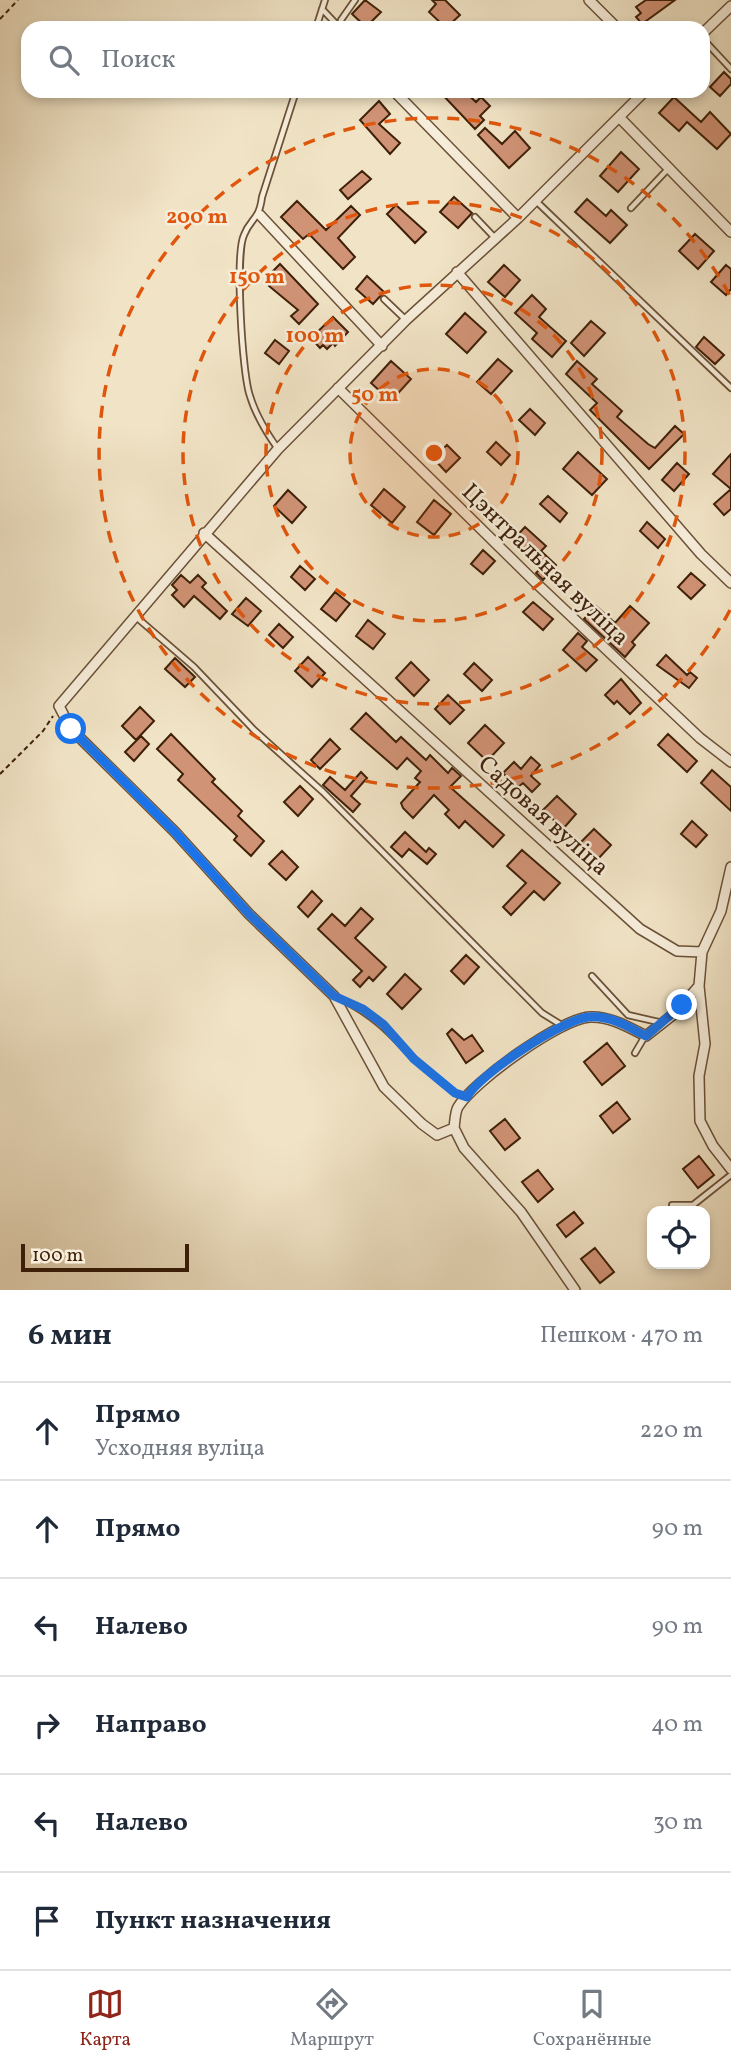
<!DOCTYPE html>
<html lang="ru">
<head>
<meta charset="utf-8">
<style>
	body { margin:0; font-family:Vollkorn,serif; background:#f6f6f7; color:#1f2937 }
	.controls { position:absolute; right:21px; bottom:21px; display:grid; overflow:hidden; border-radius:14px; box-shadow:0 4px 10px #0003 }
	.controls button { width:63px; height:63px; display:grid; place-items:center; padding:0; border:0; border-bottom:2px solid #e0e1e3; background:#fff; color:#1f2937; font:35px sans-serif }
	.scale { position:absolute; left:21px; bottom:18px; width:168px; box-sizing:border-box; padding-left:7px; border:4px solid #3e2008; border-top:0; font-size:19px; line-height:24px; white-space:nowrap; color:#3e2008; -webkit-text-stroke:5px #f6edda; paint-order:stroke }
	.stop { position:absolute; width:21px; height:21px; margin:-16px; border:5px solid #1a73e8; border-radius:50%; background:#fff }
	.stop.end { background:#1a73e8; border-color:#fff; box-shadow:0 2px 7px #0008 }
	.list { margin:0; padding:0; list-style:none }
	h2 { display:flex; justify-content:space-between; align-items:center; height:91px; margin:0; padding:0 28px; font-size:30px }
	h2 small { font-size:23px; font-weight:400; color:#747a83 }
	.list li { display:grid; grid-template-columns:46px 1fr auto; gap:21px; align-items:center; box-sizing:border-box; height:98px; padding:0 28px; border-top:2px solid #e0e1e3 }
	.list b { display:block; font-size:26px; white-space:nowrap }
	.list p { margin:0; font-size:23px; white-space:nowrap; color:#747a83 }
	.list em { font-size:23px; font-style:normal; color:#747a83 }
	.icon { flex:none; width:38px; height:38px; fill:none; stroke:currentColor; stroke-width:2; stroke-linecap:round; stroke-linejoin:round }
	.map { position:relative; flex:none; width:731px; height:1290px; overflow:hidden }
	.search { position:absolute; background:#fff; box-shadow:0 4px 10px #0003; left:21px; right:21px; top:21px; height:77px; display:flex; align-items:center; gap:18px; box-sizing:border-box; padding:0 24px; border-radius:21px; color:#747a83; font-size:26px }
	.sheet { height:679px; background:#fff }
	nav { display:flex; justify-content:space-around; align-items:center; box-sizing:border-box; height:98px; border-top:2px solid #e0e1e3; background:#fff; font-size:19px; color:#747a83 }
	nav a { display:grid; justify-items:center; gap:4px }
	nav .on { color:#8f2418 }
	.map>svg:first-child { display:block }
	.building { fill:#d19376; stroke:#3e2008; stroke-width:2 }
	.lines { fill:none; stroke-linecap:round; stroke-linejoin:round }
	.lane-casing { stroke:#6b5138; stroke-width:8 }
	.street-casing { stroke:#6b5138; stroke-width:12 }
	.path { stroke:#3e2008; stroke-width:2; stroke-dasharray:5 3.5; stroke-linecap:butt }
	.lane { stroke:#f6edda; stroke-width:4.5 }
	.street { stroke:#f6edda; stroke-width:9 }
	.route { stroke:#1a73e8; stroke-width:9 }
	.ring { fill:none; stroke:#e0560c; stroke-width:3.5; stroke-dasharray:12 9 }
	.labels { text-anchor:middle; stroke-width:5; stroke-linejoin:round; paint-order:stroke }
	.street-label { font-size:24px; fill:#3e2008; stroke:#f6edda }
	.centre { fill:#e0560c; stroke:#f6edda; stroke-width:3.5 }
	.ring-label { font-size:21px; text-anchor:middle; font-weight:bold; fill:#e0560c; stroke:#f6edda; stroke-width:5; stroke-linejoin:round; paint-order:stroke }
</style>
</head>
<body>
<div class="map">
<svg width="731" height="1290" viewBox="0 0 731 1290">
	<rect width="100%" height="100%" fill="#f1e4c6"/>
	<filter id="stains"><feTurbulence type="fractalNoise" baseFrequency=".00286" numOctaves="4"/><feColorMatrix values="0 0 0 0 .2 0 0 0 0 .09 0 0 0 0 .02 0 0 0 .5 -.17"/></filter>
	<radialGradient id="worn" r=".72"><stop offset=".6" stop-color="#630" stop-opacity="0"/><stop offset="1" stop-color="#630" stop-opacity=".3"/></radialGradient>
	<path class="building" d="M365,0L381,12L366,27L352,14Z
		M432,0H445L460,15L446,28L429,12L436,4Z
		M646,0H675L642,24L636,17L641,13L636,7Z
		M724,72L731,79V84L720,96L710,87Z
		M439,91H464L476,102L481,97L490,106L480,116L484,120L475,129Z
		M674,97L701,122L710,112L731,134L717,149L687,122L679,131L659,113Z
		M379,101L390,114L379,124L400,143L390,154L360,120Z
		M485,128L502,144L515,131L530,148L509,168L478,135Z
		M621,152L639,169L618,192L600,176Z
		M362,171L371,179L348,199L340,190Z
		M454,197L472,213L458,228L440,212Z
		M587,199L606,216L611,210L627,225L610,243L575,212Z
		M297,201L326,230L351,206L360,215L338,238L355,257L343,269L309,234L303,239L281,217Z
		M396,205L426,232L415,243L387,214Z
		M695,234L714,251L698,269L679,251Z
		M280,264L318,304L299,324L291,316L298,310L269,286L272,283L267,277Z
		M504,265L520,280L505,297L488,282Z
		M726,265L731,269V289L726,295L711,282Z
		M367,276L384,292L373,304L356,289Z
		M532,295L546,309L539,317L566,341L552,357L532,339L537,333L515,313Z
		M465,313L486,332L467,353L446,334Z
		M333,317L348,332L335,346L333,343L327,349L323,345L320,348L311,338Z
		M591,321L605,333L584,356L571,343Z
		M704,337L724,355L715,364L696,347Z
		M275,340L289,351L279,364L265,353Z
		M498,359L512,371L491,394L477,382Z
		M391,361L411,379L391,401L371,383Z
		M577,361L597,379L592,384L622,411L617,417L648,444L655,448L675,426L684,434L649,469L590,410L597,403L566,374Z
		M530,409L545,423L535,435L519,420Z
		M496,442L510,455L501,465L487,452Z
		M447,445L460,458L446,472L433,458Z
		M578,452L607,479L592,495L563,469Z
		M731,454V509L724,515L714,504L731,489L713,474Z
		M677,463L689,474L674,491L662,480Z
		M384,489L405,507L392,523L371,505Z
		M288,490L306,507L292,523L274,506Z
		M548,496L567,513L560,522L540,504Z
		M434,500L451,514L434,535L417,522Z
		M647,522L665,539L658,548L640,531Z
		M525,527L546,546L541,551L556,565L543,580L536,573L542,567L512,541Z
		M483,550L495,561L483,574L471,564Z
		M300,566L315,579L305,590L291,577Z
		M691,573L705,585L691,599L678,587Z
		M181,575L190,583L198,575L206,583L202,587L227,611L220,619L194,596L184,607L172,595L177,590L172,585Z
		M335,592L350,604L336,621L321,609Z
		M246,598L261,611L248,626L232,614Z
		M533,602L553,619L543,630L523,612Z
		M596,606L615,623L630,606L649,623L632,642L635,645L625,657L584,619Z
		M368,620L385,634L373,649L356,636Z
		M279,624L293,637L283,648L269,635Z
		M578,633L587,641L582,647L597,660L586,671L563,650Z
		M666,655L687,675L690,672L697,678L689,688L657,665Z
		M308,657L325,673L312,687L295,671Z
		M175,658L195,677L185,687L165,669Z
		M411,662L429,680L414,696L396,678Z
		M474,663L492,680L482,691L464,674Z
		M621,679L641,703L630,714L617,701L614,704L605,695Z
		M448,695L464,710L450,724L435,709Z
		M140,707L154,721L136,740L122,726Z
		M366,713L396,742L401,737L426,760L430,755L448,773L452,768L461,776L450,787L504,835L493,847L465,821L459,828L445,814L449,810L434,795L413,818L403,808L401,803L420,782L415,778L421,771L407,758L397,769L351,729Z
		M485,725L504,743L487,761L468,743Z
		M171,734L215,779L212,782L242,811L238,816L264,841L251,856L234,840L237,836L178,780L183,774L157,749Z
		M668,734L697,761L687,772L658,745Z
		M141,736L149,744L134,761L125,752Z
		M330,739L340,749L320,769L311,760Z
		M531,757L540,765L531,776L540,784L532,792L523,783L517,788L503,773L514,762L521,769Z
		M712,770L731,787V811L701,783Z
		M361,772L367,778L351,796L360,804L353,812L323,785L330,777L345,790Z
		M300,786L313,799L298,816L284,802Z
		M557,796L576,814L563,829L543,810Z
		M692,821L707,835L696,847L681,834Z
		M594,829L611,845L596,861L578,845Z
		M405,832L426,852L429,848L436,854L427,864L409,849L402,857L391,847Z
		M522,850L560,883L544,900L534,891L511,915L503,907L526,883L507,866Z
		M282,851L298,867L286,880L269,864Z
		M312,891L322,901L308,917L298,907Z
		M361,908L373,919L355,938L386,967L373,981L369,977L360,987L353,980L362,971L318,929L332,914L345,926Z
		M466,955L479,967L464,984L451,971Z
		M405,974L421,989L402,1009L387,994Z
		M452,1029L464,1040L472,1035L483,1051L466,1063L447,1034Z
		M607,1043L625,1066L602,1085L584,1062Z
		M617,1102L630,1119L613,1133L600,1116Z
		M505,1119L520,1138L505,1150L490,1131Z
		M699,1156L714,1175L698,1188L683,1169Z
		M538,1170L553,1189L538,1202L522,1182Z
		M574,1212L583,1223L566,1237L557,1225Z
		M595,1248L614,1272L600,1283L581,1259Z"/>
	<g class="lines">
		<g class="lane-casing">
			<path id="lane" d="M322,9L340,28
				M316,28L325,0
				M341,28V20L355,0
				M703,39L731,69
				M536,201L731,388
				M631,208L667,170
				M475,217L495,238
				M384,299L406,320
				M278,449C266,432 256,416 250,396C242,374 235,254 244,235C251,217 259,221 262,197L296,91
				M135,616L194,667L254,730L323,792L542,1013L563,1026
				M592,976L628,1015L663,1023
				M335,996C371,1013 388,1030 414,1059
				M635,1053L645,1036
				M672,1205H693L731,1175"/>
		</g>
		<g class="street-casing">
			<path id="street" d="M589,0L617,28
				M703,33L731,6
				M394,91L518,218
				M619,117L731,232
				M260,215L382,346
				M457,272L701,554L731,583
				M338,388L535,582L700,738L731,762
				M204,533L640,929L677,951L702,952L699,986L705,1044L699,1076L700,1121L713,1146L731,1169
				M702,952L721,911L731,867
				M454,1128C455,1121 455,1112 458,1107C473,1082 561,1018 590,1017C610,1016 628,1027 646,1036L674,1014L699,986
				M575,1290L521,1212L464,1148L454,1128L437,1135L422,1124L384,1087L334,996L249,914L175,832L71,729L59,706L278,449L406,320L518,218L645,91"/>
		</g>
		<path class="path" d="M0,19L18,0
			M0,774L43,731L53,716
			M420,1064L456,1094"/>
		<use href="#lane" class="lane"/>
		<use href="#street" class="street"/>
	</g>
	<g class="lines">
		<path class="route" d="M71,729L175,832L249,914L334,996L363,1009L383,1024L414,1059L455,1093L467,1097C478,1075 565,1018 589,1017C610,1015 628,1027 646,1036L682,1005"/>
	</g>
	<circle cx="434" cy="453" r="84" fill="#e0560c" fill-opacity=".12"/>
	<g class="ring">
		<circle cx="434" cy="453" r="84"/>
		<circle cx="434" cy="453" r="168"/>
		<circle cx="434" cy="453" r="251"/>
		<path d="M730 610A335 335 0 1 1 730 296"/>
	</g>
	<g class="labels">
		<g class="street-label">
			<text transform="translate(546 564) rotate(44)" y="8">Цэнтральная вуліца</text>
			<text transform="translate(544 815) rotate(42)" y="8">Садовая вуліца</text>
		</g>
	</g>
	<circle cx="434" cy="453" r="10" class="centre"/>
	<g class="ring-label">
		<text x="197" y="223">200 m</text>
		<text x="257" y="283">150 m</text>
		<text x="315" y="342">100 m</text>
		<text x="375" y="401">50 m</text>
	</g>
	<rect width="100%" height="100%" filter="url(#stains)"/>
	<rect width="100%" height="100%" fill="url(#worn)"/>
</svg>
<div class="controls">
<button><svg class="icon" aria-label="locate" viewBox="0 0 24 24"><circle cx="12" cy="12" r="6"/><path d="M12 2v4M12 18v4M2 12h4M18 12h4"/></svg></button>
</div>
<div class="scale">100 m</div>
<div class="stop" style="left:71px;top:729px"></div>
<div class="stop end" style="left:682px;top:1005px"></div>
<div class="search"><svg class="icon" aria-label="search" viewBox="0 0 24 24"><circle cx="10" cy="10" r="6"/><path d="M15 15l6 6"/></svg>Поиск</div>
</div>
<section class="sheet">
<h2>6 мин<small>Пешком · 470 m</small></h2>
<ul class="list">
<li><svg class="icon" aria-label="ahead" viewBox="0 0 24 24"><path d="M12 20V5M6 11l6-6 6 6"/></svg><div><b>Прямо</b><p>Усходняя вуліца</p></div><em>220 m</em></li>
<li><svg class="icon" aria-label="ahead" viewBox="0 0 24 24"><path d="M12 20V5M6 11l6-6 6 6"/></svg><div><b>Прямо</b></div><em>90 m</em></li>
<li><svg class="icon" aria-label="left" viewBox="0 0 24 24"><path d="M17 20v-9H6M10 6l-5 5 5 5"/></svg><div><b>Налево</b></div><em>90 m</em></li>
<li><svg class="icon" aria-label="right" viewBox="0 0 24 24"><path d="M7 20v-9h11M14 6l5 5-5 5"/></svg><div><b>Направо</b></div><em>40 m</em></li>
<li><svg class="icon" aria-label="left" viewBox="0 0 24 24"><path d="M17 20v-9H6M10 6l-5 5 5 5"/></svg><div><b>Налево</b></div><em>30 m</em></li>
<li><svg class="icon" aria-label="arrive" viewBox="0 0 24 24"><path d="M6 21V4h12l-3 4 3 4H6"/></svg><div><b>Пункт назначения</b></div></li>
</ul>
</section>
<nav>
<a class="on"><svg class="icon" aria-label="map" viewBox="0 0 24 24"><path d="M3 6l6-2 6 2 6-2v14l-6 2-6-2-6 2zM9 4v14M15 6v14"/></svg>Карта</a>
<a><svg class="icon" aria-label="directions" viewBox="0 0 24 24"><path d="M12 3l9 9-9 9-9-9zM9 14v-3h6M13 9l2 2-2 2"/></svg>Маршрут</a>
<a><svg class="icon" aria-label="saved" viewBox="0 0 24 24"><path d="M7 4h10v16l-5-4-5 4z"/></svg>Сохранённые</a>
</nav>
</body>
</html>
